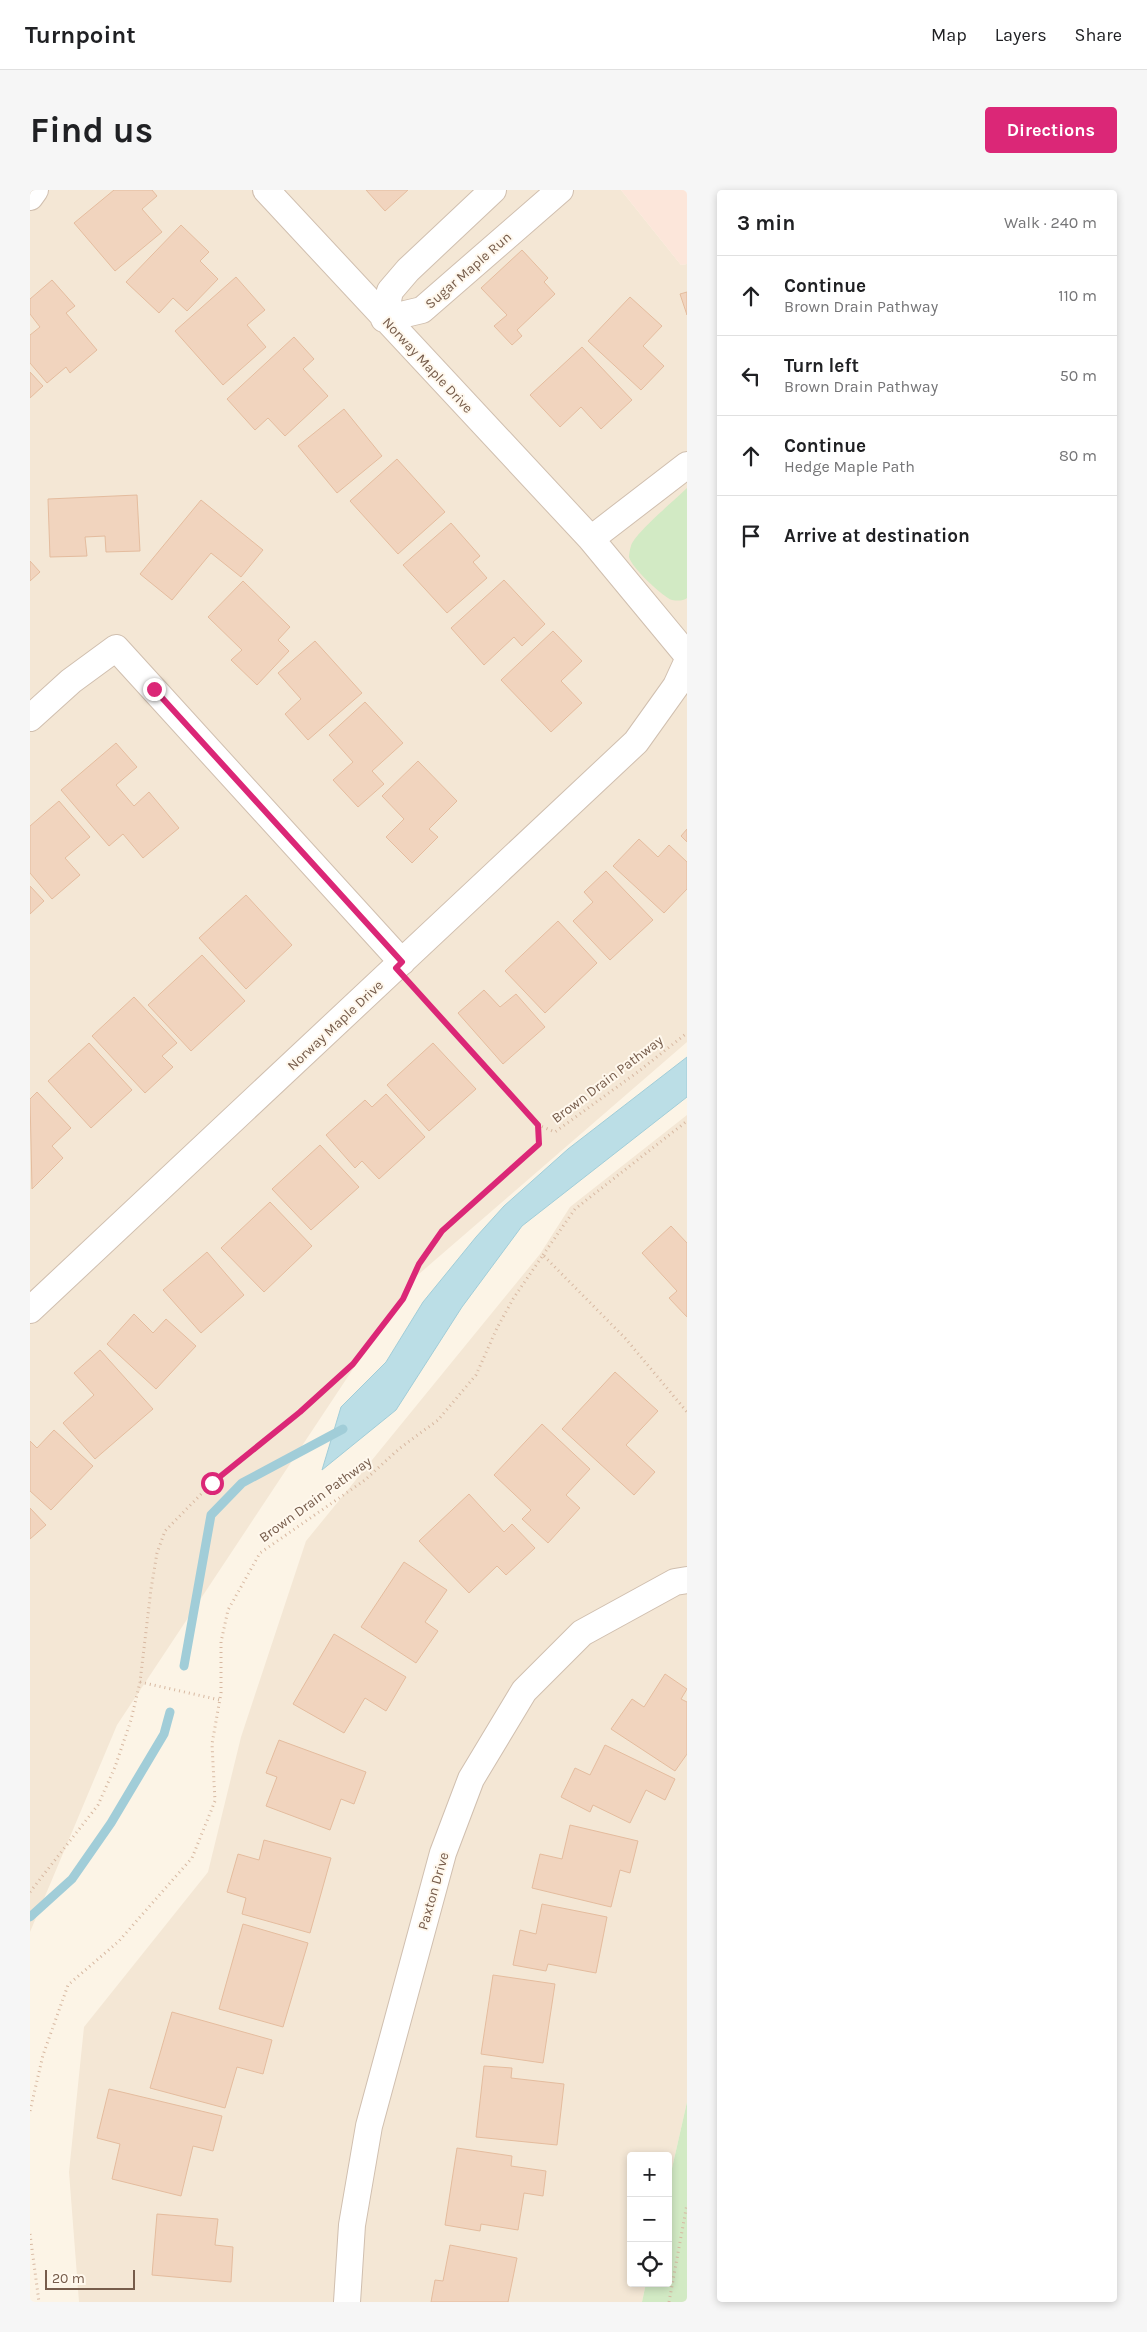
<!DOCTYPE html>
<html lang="en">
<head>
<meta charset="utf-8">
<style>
	body { margin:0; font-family:Karla,sans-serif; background:#f6f6f6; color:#202124 }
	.controls { position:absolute; right:15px; bottom:15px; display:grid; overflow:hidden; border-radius:5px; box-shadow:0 2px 8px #0003 }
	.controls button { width:45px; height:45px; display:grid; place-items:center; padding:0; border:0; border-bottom:1px solid #e0e0e0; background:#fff; color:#202124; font:25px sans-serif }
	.scale { position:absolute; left:15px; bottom:12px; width:90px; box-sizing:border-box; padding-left:5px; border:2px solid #765c4b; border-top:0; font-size:14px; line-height:18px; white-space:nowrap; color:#765c4b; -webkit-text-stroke:4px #fff8ed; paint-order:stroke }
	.stop { position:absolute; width:15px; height:15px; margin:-11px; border:4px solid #db2777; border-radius:50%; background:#fff }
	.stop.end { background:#db2777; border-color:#fff; box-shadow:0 1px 5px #0008 }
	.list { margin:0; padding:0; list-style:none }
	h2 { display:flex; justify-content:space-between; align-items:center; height:65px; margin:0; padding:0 20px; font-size:21px }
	h2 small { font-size:16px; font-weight:400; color:#757577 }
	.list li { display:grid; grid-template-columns:32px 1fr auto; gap:15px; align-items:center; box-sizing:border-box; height:80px; padding:0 20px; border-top:1px solid #e0e0e0 }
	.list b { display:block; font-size:19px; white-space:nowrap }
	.list p { margin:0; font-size:16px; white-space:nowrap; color:#757577 }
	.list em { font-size:16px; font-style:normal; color:#757577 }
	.icon { flex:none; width:28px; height:28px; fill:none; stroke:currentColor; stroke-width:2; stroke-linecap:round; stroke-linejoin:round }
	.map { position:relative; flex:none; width:657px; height:2112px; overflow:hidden; border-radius:5px }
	header { display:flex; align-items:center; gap:30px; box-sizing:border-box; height:70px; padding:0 25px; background:#fff; border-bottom:1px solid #e0e0e0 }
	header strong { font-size:24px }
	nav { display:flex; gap:28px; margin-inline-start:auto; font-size:18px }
	.intro { display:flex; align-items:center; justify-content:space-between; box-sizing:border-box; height:120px; padding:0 30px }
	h1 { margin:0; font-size:35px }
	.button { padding:12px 22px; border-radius:5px; background:#db2777; color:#fff; font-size:18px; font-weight:700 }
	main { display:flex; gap:30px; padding:0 30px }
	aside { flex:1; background:#fff; border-radius:5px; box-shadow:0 2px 8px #0003 }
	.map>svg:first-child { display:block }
	.residential { fill:#f4e7d5 }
	.commercial { fill:#fce6da }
	.green { fill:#d2eac4 }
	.water { fill:#bbdee6; stroke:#a1cdd8 }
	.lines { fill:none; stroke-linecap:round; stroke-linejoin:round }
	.stream { stroke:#a1cdd8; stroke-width:9 }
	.building { fill:#f1d4be; stroke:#e4bc9e }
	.street-casing { stroke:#d0bfaf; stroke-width:28 }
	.path { stroke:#d7b8a1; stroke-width:3; stroke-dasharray:1 4; stroke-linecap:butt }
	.street { stroke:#fff; stroke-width:26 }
	.route { stroke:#db2777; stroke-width:6 }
	.labels { text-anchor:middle; stroke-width:4; stroke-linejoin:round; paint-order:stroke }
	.street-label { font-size:14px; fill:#765c4b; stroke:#fff8ed }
</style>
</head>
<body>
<header>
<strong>Turnpoint</strong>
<nav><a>Map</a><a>Layers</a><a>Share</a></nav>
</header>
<div class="intro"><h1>Find us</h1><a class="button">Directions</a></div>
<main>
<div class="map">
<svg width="657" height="2112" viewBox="0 0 657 2112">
	<rect width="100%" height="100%" fill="#fcf4e6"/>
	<path class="residential" d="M0,0H591L651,75L657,74V852L382,1090L87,1535L0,1742Z
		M657,925V1912L638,1996V1966H601V2093H616L612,2112H49L39,1982L54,1837L178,1682L211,1547L276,1351L510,1064L540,1017Z"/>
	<path class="commercial" d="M591,0H657V74L651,75Z"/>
	<path class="green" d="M657,298V408C653,411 648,411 642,410C633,407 601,377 599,367C599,364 600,359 601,356C604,344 646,309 657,298Z
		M657,1912V2112H612L616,2093H638V1996Z"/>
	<path class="water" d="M657,867V907L492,1036L432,1117L366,1220L292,1280L311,1217L356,1172L393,1112L446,1047L474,1016L538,959Z"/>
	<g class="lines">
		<path class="stream" d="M154,1476L181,1325L212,1293L313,1239
			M0,1727L42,1689L81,1633L134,1544L140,1522"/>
	</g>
	<path class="building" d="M84,0H122L127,6L112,19L132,42L85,81L44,33Z
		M336,0H378L355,21Z
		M151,35L179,62L170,71L188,89L157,121L143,108L129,123L96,92Z
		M492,60L518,88L514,92L525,104L487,140L492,146L482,155L464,136L477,125L451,98Z
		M206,87L235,120L217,135L236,157L193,195L145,141Z
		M22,90L45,116L36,123L67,160L40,183L36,177L17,193L0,173V145L10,137L0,124V109Z
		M657,102V125L650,104Z
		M600,107L632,136L613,156L634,176L611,200L558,151Z
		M264,147L284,169L273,179L298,206L255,246L238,228L225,240L197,209Z
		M552,157L602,210L571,239L551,217L530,237L500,205Z
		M0,182L13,196L0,208Z
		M314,219L352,266L307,303L268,256Z
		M367,269L415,322L368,364L320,311Z
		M107,305L110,361L76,362L75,346L55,347L57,366L20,367L18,309Z
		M171,310L233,360L211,387L181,363L142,410L110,384Z
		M421,333L450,366L443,372L457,388L417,423L373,375Z
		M0,371L10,382L0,391Z
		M474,390L515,434L492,456L484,447L454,475L421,438Z
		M213,391L260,437L248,450L259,461L227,495L201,470L212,460L178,427Z
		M523,441L552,471L531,491L552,513L521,542L471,490Z
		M285,451L332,503L278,550L255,524L271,509L248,483Z
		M335,512L373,553L342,581L354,594L328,617L303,590L323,572L299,545Z
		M86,553L107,577L86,595L104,616L119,602L149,638L113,668L93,644L79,656L31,600Z
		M388,571L427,611L399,639L408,647L382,673L356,647L374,629L352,606Z
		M29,611L60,647L35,668L50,685L22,709L0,683V636Z
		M657,639V652L651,646Z
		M609,649L628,667L639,655L657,672V699L634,723L583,676Z
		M576,681L623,730L580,770L543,731L563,712L554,702Z
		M0,696L14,711L0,724Z
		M216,705L262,755L216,799L169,748Z
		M528,731L567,773L515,823L475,781Z
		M172,765L215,811L161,861L118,815Z
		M454,800L470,817L486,804L515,837L473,874L428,823Z
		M104,807L147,853L132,866L143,877L115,903L62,846Z
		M59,853L102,900L61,938L18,891Z
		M403,853L446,899L399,941L357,895Z
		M7,902L41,938L22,956L33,968L2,999L0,909Z
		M356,904L395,947L349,989L332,971L325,978L296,945L335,910L342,917Z
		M290,955L329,997L281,1040L242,999Z
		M240,1012L282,1056L234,1102L191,1058Z
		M641,1036L657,1053V1127L639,1108L647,1101L612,1063Z
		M177,1062L214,1105L171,1143L133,1100Z
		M104,1124L123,1143L136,1129L166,1156L126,1199L77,1154Z
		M70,1160L123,1219L65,1269L33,1233L64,1205L44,1183Z
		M585,1182L628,1221L596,1255L625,1282L604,1305L532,1239Z
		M512,1234L560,1279L536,1305L550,1318L518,1353L492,1329L501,1320L464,1285Z
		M24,1240L63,1276L21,1320L0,1301V1251L7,1258Z
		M439,1304L474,1342L482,1334L505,1358L476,1385L467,1376L439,1403L389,1351Z
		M0,1318L16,1335L0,1349Z
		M374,1372L417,1400L395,1432L408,1441L386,1473L331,1437Z
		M304,1444L376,1487L356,1521L335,1508L314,1543L263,1514Z
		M635,1484L657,1499L651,1509L657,1512V1564L645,1581L581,1539L602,1509L614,1517Z
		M249,1550L336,1582L324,1614L311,1609L300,1640L236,1616L247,1587L236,1583Z
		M575,1555L645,1589L635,1610L616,1600L600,1633L563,1615L560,1622L531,1607L545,1578L560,1585Z
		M540,1635L608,1651L600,1683L590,1680L581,1717L502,1698L510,1664L532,1669Z
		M234,1650L301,1668L280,1743L212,1724L216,1708L197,1702L208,1664L229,1670Z
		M512,1714L577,1727L566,1783L518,1774L516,1781L483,1775L490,1740L506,1744Z
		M213,1734L278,1753L253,1837L189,1819Z
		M463,1785L525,1794L513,1873L451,1864Z
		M142,1822L242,1850L233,1884L207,1877L195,1918L120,1898Z
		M454,1876L482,1878L481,1888L534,1894L527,1955L446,1947Z
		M79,1899L192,1926L183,1961L163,1956L151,2006L82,1989L90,1954L67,1948Z
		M427,1958L482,1966L481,1976L516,1981L513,2006L494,2003L488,2040L451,2034L450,2041L415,2035Z
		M127,2024L188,2029L185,2055L203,2057L201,2092L122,2085Z
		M420,2055L487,2068L478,2112H401L405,2090L413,2091Z"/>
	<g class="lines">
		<g class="street-casing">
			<path id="street" d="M236,0L561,349L657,465
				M0,7L5,0
				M354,129L392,120L530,0
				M354,129L360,101L378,80L463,0
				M561,349L657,275
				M0,528L41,491L86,458L372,772
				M0,1120L606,552L646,496L657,472
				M317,2112L322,2035L339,1936L413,1663L441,1589L494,1501L552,1443L645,1392L657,1390"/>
		</g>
		<path class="path" d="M384,798L508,935
			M513,1065L545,1019L657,931
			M110,1492L190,1510
			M0,1702L68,1615L85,1577L101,1530L110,1492L121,1399L127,1363L135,1341L182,1293L271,1222L323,1174L373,1109L389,1074L412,1041L509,953L508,935L525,942L609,881L657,843
			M0,1921L13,1865L38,1795L89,1751L162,1668L185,1611L182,1554L191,1503V1452L198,1420L230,1363L335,1290L370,1258L408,1230L446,1185L467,1138L483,1109L513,1065L595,1148L657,1222
			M0,2044L9,2112
			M639,2112L657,2014"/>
		<use href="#street" class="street"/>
	</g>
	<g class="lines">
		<path class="route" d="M124,499L372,772L366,778L508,935L509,954L412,1041L389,1074L373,1109L323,1174L270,1222L182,1293"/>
	</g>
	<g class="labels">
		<g class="street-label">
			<text transform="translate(438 80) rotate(-41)" y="5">Sugar Maple Run</text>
			<text transform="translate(398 175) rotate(47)" y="5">Norway Maple Drive</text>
			<text transform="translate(305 835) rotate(-43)" y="5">Norway Maple Drive</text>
			<text transform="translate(577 889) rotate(-37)" y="5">Brown Drain Pathway</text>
			<text transform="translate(285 1309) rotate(-36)" y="5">Brown Drain Pathway</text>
			<text transform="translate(403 1701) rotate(-74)" y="5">Paxton Drive</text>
		</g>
	</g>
</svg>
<div class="controls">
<button>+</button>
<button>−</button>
<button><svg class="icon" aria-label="locate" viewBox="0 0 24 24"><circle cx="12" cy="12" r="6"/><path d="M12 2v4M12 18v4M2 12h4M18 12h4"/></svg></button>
</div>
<div class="scale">20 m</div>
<div class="stop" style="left:182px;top:1293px"></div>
<div class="stop end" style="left:124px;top:499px"></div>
</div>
<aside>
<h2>3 min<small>Walk · 240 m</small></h2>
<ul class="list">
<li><svg class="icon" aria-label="ahead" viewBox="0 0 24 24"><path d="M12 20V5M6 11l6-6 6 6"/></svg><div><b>Continue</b><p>Brown Drain Pathway</p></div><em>110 m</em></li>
<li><svg class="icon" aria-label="left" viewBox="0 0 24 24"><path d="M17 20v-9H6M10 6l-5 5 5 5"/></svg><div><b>Turn left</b><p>Brown Drain Pathway</p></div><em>50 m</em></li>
<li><svg class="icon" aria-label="ahead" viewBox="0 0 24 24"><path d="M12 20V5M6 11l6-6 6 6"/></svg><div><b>Continue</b><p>Hedge Maple Path</p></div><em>80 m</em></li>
<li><svg class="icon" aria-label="arrive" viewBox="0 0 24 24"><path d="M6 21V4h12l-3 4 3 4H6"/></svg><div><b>Arrive at destination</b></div></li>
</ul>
</aside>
</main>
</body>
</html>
